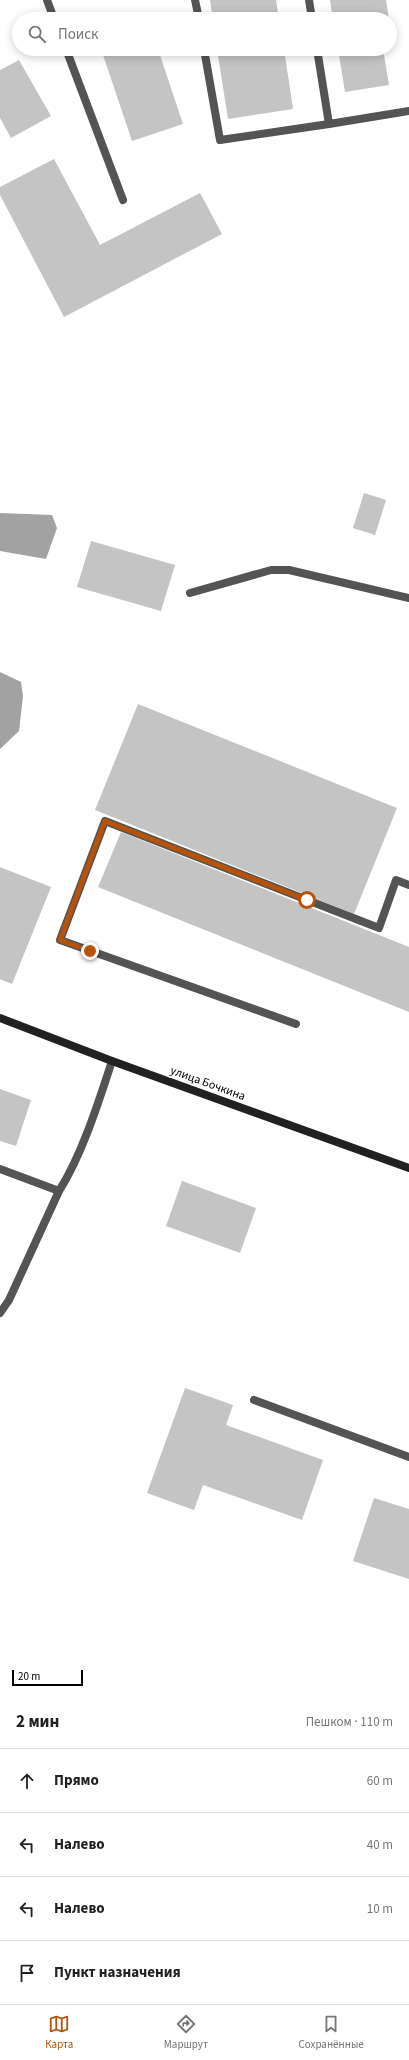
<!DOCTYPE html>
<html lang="ru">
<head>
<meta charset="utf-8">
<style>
	body { margin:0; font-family:"Source Sans 3",sans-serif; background:#f2f2f2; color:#222 }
	.scale { position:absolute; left:12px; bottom:10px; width:71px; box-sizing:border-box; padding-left:4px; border:2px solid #000; border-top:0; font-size:11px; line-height:14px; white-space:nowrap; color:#000; -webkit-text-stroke:3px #fff; paint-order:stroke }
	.stop { position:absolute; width:12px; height:12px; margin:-9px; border:3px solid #b45309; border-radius:50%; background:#fff }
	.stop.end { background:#b45309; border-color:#fff; box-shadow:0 1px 4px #0008 }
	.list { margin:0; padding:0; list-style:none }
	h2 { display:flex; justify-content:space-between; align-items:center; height:52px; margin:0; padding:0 16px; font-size:17px }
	h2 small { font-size:13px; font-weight:400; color:#767676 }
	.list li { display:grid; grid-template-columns:26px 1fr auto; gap:12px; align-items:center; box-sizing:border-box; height:64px; padding:0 16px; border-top:1px solid #e0e0e0 }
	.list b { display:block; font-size:15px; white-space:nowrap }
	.list em { font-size:13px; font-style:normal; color:#767676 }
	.icon { flex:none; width:22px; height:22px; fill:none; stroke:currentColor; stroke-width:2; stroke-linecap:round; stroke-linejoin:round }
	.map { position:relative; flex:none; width:409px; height:1696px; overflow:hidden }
	.search { position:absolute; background:#fff; box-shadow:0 2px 10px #0003; left:12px; right:12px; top:12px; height:44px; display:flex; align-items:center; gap:10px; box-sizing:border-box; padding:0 14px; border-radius:22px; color:#767676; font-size:15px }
	.sheet { height:308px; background:#fff }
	nav { display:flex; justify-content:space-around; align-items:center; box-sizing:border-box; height:56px; border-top:1px solid #e0e0e0; background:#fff; font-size:11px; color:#767676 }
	nav a { display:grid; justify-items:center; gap:2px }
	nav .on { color:#b45309 }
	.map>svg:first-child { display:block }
	.water { fill:#a2a2a2 }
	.building { fill:#c4c4c4 }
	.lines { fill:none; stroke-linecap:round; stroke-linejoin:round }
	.lane { stroke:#545454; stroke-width:8 }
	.secondary { stroke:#212121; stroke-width:8 }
	.route { stroke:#b45309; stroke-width:5 }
	.labels { text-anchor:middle; stroke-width:3; stroke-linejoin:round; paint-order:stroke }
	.street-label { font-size:12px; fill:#000; stroke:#fff }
</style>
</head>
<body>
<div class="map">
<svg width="409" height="1696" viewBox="0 0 409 1696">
	<rect width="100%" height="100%" fill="#fff"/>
	<path class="water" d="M0,513L52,515L57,528L46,559L0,551Z
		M0,672L21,682L23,696L19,731L0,749Z"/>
	<path class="building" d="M210,0H276L279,19H213Z
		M330,0H386L389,19H333Z
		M147,15L149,19H136Z
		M101,49H158L183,124L132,141Z
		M217,49H284L293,109L228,119Z
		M338,49H383L389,85L345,92Z
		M19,60L51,116L11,138L0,118V70Z
		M54,159L100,245L200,193L222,234L64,317L0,195V187Z
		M364,493L386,500L375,535L353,528Z
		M91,541L175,565L161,611L77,587Z
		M138,704L397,808L354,914L95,810Z
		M121,832L409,947V1012L98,887Z
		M0,867L51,887L12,984L0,979Z
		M0,1089L31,1100L16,1146L0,1141Z
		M182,1181L256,1208L240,1253L166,1226Z
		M185,1388L233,1405L226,1425L323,1460L302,1520L203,1485L194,1510L147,1493Z
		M374,1498L409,1509V1579L353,1561Z"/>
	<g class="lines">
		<path class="lane" d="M47,0L54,19
			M195,0L199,19
			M309,0L312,19
			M66,49L123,200
			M204,49L220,140L329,124
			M317,49L329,124L409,111
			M190,593L271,570H289L409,598
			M296,1024L60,940L105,821L379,928L396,880L409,885
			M0,1169L59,1191
			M0,1313L9,1300L59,1191C82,1155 99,1101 112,1061
			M254,1400L409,1457"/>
		<path class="secondary" d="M0,1018L112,1061L409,1168"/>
	</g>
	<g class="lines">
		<path class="route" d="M90,951L60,940L105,821L307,900"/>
	</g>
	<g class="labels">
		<g class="street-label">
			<text transform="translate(208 1083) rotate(20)" y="4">улица Бочкина</text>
		</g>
	</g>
</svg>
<div class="scale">20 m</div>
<div class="stop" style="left:307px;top:900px"></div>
<div class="stop end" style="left:90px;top:951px"></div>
<div class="search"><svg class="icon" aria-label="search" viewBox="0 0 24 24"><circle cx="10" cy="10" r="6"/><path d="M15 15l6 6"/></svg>Поиск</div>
</div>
<section class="sheet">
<h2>2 мин<small>Пешком · 110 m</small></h2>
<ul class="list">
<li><svg class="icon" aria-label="ahead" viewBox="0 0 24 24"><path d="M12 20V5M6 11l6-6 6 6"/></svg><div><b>Прямо</b></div><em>60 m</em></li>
<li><svg class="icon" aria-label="left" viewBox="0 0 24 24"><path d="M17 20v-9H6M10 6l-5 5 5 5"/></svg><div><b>Налево</b></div><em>40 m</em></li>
<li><svg class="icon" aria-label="left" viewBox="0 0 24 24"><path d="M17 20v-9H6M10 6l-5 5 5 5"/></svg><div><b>Налево</b></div><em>10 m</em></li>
<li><svg class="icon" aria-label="arrive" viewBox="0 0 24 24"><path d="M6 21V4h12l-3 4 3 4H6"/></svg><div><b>Пункт назначения</b></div></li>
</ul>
</section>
<nav>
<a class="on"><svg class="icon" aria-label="map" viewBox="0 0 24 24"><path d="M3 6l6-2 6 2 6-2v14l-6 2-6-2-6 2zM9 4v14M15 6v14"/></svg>Карта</a>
<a><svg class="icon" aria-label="directions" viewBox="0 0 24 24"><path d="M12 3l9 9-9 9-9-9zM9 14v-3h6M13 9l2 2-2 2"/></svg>Маршрут</a>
<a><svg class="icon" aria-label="saved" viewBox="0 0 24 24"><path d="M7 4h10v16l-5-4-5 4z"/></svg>Сохранённые</a>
</nav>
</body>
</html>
